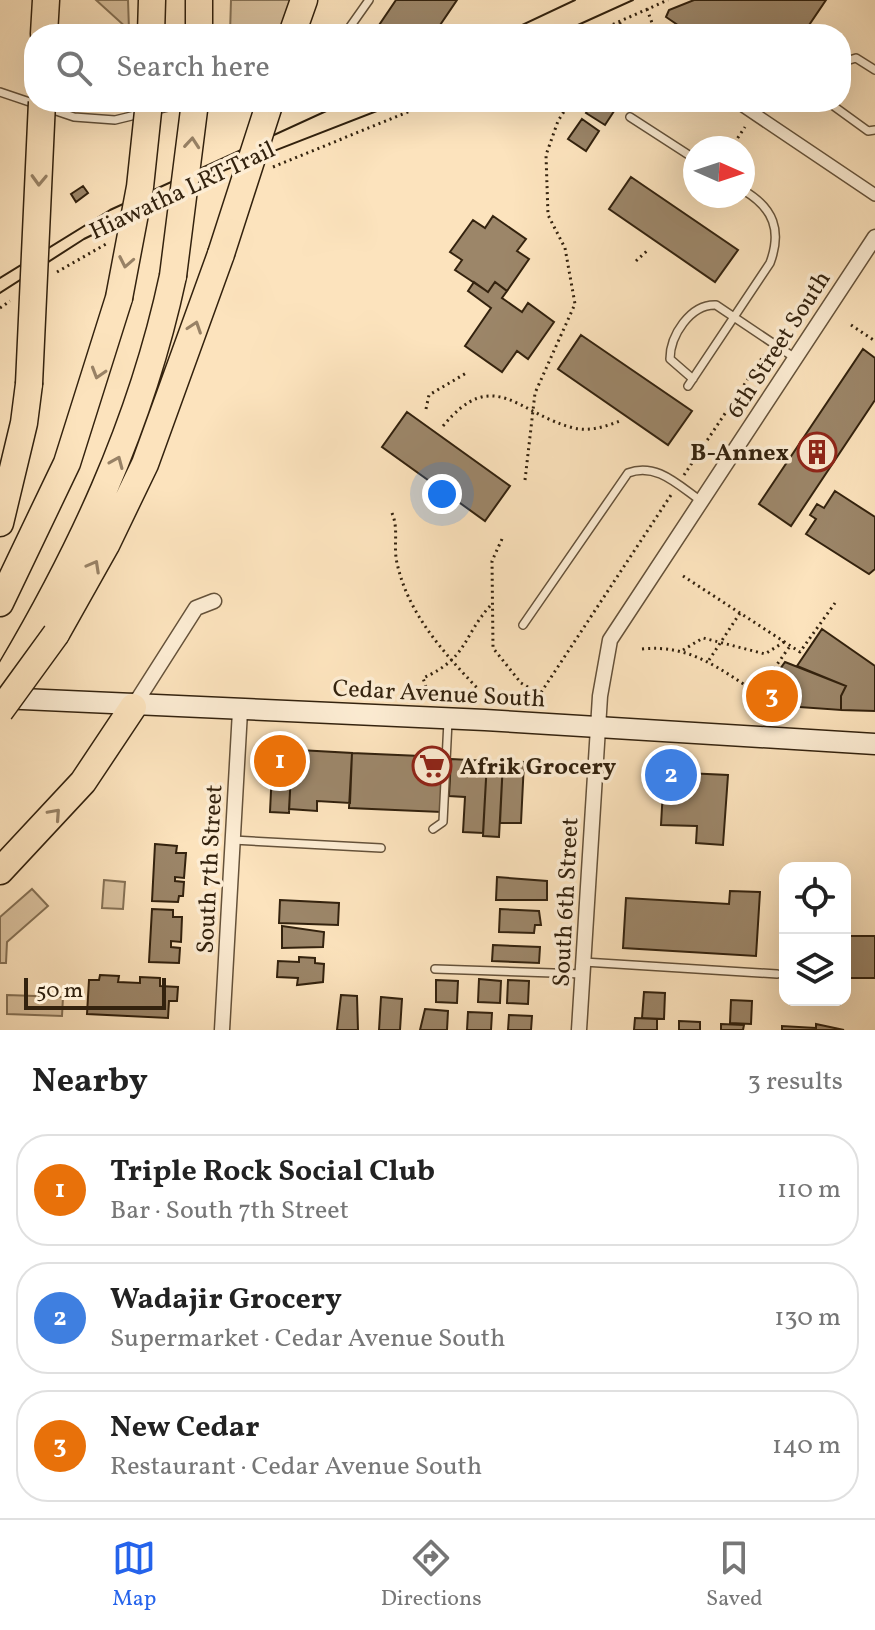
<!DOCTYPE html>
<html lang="en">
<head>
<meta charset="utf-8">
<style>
	body { margin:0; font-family:Vollkorn,serif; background:#f6f6f6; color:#222 }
	.controls { position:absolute; right:24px; bottom:24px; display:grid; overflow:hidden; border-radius:16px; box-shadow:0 8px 32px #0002 }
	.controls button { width:72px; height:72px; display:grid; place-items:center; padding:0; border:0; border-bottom:2px solid #e0e0e0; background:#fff; color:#222; font:40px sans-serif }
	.compass { position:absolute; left:683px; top:136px; width:72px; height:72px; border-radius:50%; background:#fff; box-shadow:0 8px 32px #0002; rotate:93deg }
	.scale { position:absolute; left:24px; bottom:20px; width:142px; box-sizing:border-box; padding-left:8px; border:4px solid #33220e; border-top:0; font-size:22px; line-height:28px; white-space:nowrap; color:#33220e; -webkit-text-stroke:6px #fdedd4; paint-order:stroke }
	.you { position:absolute; left:442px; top:494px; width:28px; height:28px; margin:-20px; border:6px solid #fff; border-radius:50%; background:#1a73e8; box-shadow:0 0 0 12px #1a73e833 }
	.badge { display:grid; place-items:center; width:52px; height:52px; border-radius:50%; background:#2563eb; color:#fff; font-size:26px; font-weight:700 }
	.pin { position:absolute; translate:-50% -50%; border:4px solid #fff; box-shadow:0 2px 8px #0006 }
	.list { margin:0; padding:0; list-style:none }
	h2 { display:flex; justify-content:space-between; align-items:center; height:104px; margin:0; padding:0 32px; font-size:34px }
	h2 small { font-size:26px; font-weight:400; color:#767676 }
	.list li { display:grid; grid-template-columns:52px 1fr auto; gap:24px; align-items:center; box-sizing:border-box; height:112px; margin:0 16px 16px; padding:0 16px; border:2px solid #e0e0e0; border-radius:32px }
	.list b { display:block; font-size:30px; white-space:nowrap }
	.list p { margin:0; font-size:26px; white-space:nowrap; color:#767676 }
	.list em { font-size:26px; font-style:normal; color:#767676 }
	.icon { flex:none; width:44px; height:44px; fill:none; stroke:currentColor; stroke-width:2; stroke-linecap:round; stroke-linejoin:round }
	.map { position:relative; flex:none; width:875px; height:1030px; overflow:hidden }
	.search { position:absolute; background:#fff; box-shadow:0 8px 32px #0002; left:24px; right:24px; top:24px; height:88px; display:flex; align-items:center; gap:20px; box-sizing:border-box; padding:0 28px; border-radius:32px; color:#767676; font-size:30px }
	.sheet { height:488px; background:#fff }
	nav { display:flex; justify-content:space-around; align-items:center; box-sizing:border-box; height:112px; border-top:2px solid #e0e0e0; background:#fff; font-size:22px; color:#767676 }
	nav a { display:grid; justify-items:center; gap:4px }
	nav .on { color:#2563eb }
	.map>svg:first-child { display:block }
	.green { fill:#dac29f; stroke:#867256; stroke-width:2 }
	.building { fill:#9c8669; stroke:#33220e; stroke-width:2 }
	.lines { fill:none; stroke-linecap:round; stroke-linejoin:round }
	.service-casing { stroke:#65523a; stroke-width:10 }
	.pedestrian-casing { stroke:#65523a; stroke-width:14 }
	.minor-casing { stroke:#65523a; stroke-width:17 }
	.secondary-casing { stroke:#33220e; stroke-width:23 }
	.motorway-casing { stroke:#33220e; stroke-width:29 }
	.path { stroke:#33220e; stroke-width:3; stroke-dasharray:2 4; stroke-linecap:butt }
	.service { stroke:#fdedd4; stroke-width:7 }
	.pedestrian { stroke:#fdedd4; stroke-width:11 }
	.minor { stroke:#fdedd4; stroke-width:14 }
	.secondary { stroke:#fdedd4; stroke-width:20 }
	.motorway { stroke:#fce3bd; stroke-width:26 }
	.tram { stroke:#33220e; stroke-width:2 }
	.motorway-bridge-casing { stroke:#33220e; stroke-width:29; stroke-linecap:butt }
	.motorway-bridge { stroke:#fce3bd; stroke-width:26 }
	.oneway { stroke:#988266 }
	.labels { text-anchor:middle; stroke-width:7; stroke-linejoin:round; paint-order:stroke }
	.street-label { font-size:24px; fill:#33220e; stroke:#fdedd4 }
	.poi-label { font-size:24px; font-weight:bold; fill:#33220e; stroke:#fdedd4; text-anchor:end }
</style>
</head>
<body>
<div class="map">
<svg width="875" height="1030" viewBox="0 0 875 1030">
	<rect width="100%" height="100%" fill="#fce3bd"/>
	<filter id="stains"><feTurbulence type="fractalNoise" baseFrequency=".0025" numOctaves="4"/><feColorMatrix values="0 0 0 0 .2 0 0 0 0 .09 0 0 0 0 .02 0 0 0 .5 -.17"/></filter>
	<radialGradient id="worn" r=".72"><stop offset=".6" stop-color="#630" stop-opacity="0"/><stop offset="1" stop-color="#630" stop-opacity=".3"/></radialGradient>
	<path class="green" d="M96,0H128L129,30Z
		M231,0H294L282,34H230Z
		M104,880L125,882L123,909L102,908Z
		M32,889L48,906L7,942L6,963H0V917Z
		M7,995L63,997L62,1016L7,1014Z"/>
	<path class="building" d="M396,0H457L434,34H373Z
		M694,0H826L803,34H691L666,17L669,10Z
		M593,102H620L605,125L586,113Z
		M582,119L599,131L586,151L568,139Z
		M631,177L738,250L715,282L609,209Z
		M83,186L88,193L76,202L71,194Z
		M493,216L526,239L517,251L529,259L507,291L495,282L488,292L455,270L462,260L450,252L473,220L485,228Z
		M474,282L488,292L495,282L507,291L502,298L522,312L528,303L554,322L528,359L517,351L502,372L465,346L491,308L468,291Z
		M581,335L692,411L668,445L558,369Z
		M863,349L875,358V400L791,526L759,504Z
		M407,412L510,486L485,521L382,447Z
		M835,491L875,517V569L869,574L806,534L816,519L810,515L817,504L824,508Z
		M822,629L875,666V711L841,710V696L846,686L797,666Z
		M785,662L846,686L841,696V710L771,705L759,699Z
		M273,749L292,750L289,813L270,812Z
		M299,750L352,753L350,803L317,801V811L289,809L292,756H298Z
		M352,753L443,757L441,812L349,808Z
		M451,759L487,761L483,833L463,832L465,797L449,796Z
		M487,761H503L499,837L483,836Z
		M503,761L524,762L521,823H500Z
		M664,772L728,775L723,845L696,843L697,826L661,825Z
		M155,844L177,846L176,853H186L184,878L175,877V881L184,882L183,896H179L178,902L152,901Z
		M497,877L547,881V900H496Z
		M730,891L760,892L756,956L623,948L626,898L729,904Z
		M280,900L339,903L338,925L279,923Z
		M152,909L173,910V917H182L181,942L171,941V947L180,948L179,963L149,962Z
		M500,909L539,911L541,925H535L534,933L499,932Z
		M282,926L324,932L323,947L282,948Z
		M845,936H875V978H845Z
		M493,945L540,947L539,963L492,961Z
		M299,957L315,958V963L324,964L323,982L297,985L298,978L277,977L278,961L299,962Z
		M100,975L119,976L118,982L140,983V977L160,978V986L178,987L177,1001H169L168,1018L87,1014L89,980H99Z
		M479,979L501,981L500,1003L478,1002Z
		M436,980L458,981L457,1003L436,1002Z
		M508,980L529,981L528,1004L507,1003Z
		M644,992L665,993L664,1019L642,1018Z
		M341,995L357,996L358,1030H337Z
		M381,997L402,999L400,1030H379Z
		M731,1000L752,1001L751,1024L730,1023Z
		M425,1009L448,1011L447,1030H420Z
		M468,1012L492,1013L491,1030H467Z
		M509,1015L532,1016L531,1030H508Z
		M635,1018L657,1019V1030H634Z
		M679,1021L700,1022V1030H679Z
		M721,1024L744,1025L743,1030H721Z
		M816,1024L844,1030H782V1026L816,1028Z"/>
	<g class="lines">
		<g class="service-casing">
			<path id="service" d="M345,34L369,0
				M841,68L846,61L856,58L875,70
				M0,92L74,117L115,120L189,102
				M828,102L868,131L875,130
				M630,117L695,159
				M693,379L670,359C670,336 690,304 716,305L795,358
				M688,386L770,263C782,231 774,208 743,190
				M523,625L628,473C656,462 678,485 701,501
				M433,829L443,822L448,721
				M233,840L381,848
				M584,962L777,974
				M435,969L583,974"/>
		</g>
		<g class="pedestrian-casing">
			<path id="pedestrian" d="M737,102L875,195"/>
		</g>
		<g class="minor-casing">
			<path id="minor" d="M133,707L196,608L214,601
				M222,1030L240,711
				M579,1030L600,696L610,640L875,237"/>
		</g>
		<g class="secondary-casing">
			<path id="secondary" d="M0,698L485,720L875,744"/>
		</g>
		<g class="motorway-casing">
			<path id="motorway" d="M44,34L46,0
				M151,34L152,0
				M199,34V0
				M292,34L304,0
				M0,523L24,423L29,384
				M0,603L67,463L119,298
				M56,634L106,545L145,464L221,254
				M0,688C79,557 141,426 173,276
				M0,871L83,782L133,707"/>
		</g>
		<path class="path" d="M647,9L656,34
			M591,34L668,0
			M613,34L622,20
			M731,148L745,127
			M273,167L432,102
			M636,261L649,249
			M57,272L106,244
			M0,308L10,301
			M851,325L875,341
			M426,409L429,395L468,372
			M443,426C494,364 519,415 574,428C590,432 608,426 622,420
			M684,475L764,355
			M525,480L535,393L575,304L565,248L548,215L546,155L558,121L570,102
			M392,513C399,529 393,546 397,563C408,614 444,653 479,690
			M502,539L492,561L493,648L521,683L540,694L671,495
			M683,576L800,652L835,603
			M642,649C690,644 720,669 757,693L790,646
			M683,650L703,638L765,654L784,642
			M709,660L740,613
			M426,687L423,678C468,658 463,636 490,606
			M750,706L757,693"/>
		<use href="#service" class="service"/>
		<use href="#pedestrian" class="pedestrian"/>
		<use href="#minor" class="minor"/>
		<use href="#secondary" class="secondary"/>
		<use href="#motorway" class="motorway"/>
		<path class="tram" d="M503,34L575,0
			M558,34L633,0
			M0,278L110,210L346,102
			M0,293L84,239L225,170L400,102"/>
		<g class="motorway-bridge-casing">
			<path id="motorway-bridge" d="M221,254L270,102
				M173,276L195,102
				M119,298L140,187L149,102
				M29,384L42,102
				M0,711L56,634"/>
		</g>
		<use href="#motorway-bridge" class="motorway-bridge"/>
	</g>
	<defs><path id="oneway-chevron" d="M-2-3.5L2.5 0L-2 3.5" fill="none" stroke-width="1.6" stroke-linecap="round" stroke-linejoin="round" transform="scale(2)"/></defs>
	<g class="oneway">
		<use href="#oneway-chevron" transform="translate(192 143) rotate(-85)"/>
		<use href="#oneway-chevron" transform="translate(39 180) rotate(92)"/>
		<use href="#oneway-chevron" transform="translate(126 262) rotate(101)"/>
		<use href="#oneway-chevron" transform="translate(195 327) rotate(-71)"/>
		<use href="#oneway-chevron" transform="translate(98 373) rotate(107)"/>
		<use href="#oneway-chevron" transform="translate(117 462) rotate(-67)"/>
		<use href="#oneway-chevron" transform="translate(94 566) rotate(-61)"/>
		<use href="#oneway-chevron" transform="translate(55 814) rotate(-48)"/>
	</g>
	<defs>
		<g id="building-ring" transform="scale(2)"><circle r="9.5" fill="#fdedd4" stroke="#8f2418" stroke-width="1.5"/><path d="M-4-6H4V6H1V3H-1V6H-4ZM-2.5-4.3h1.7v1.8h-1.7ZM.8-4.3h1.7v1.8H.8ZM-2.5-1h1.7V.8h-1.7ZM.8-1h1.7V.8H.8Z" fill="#8f2418"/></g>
		<g id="supermarket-ring" transform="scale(2)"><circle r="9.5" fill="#fdedd4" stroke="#8f2418" stroke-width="1.5"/><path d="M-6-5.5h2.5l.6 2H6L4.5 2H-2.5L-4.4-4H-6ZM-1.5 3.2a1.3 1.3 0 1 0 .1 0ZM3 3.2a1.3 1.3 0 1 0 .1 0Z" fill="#8f2418"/></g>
	</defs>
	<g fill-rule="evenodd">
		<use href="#building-ring" x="817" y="452"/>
		<use href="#supermarket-ring" x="432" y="766"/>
	</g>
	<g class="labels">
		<g class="street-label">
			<text transform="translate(182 190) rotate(-25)" y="8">Hiawatha LRT Trail</text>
			<text transform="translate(778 344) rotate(-57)" y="8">6th Street South</text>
			<text transform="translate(439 693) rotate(3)" y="8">Cedar Avenue South</text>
			<text transform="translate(209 869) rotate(-87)" y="8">South 7th Street</text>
			<text transform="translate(565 902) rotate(-87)" y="8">South 6th Street</text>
		</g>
		<g class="poi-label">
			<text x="789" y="460">B-Annex</text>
			<text x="460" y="774" text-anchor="start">Afrik Grocery</text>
		</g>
	</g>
	<rect width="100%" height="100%" filter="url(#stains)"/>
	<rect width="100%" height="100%" fill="url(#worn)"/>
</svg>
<div class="controls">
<button><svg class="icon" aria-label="locate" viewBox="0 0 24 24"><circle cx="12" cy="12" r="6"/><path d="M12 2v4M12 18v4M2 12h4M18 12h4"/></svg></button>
<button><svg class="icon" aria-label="layers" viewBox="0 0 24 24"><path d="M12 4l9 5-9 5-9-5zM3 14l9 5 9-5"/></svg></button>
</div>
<svg class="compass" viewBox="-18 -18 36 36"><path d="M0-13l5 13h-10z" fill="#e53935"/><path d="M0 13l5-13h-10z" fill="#767676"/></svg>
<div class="scale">50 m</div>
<div class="you"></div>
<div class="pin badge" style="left:280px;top:761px;background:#e8710a">1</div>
<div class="pin badge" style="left:671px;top:775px;background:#3f7fe0">2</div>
<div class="pin badge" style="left:772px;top:696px;background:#e8710a">3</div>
<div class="search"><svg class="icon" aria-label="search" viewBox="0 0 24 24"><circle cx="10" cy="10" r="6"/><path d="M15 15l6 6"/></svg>Search here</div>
</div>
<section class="sheet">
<h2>Nearby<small>3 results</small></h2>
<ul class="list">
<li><span class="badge" style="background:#e8710a">1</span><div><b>Triple Rock Social Club</b><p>Bar · South 7th Street</p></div><em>110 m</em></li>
<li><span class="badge" style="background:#3f7fe0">2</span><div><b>Wadajir Grocery</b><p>Supermarket · Cedar Avenue South</p></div><em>130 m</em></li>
<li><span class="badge" style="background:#e8710a">3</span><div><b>New Cedar</b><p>Restaurant · Cedar Avenue South</p></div><em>140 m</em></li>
</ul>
</section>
<nav>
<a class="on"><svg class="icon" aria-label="map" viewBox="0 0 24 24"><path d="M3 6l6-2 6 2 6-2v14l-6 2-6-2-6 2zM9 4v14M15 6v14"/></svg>Map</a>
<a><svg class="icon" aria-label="directions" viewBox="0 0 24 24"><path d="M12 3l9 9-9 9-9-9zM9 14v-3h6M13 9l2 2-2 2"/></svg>Directions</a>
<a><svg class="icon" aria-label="saved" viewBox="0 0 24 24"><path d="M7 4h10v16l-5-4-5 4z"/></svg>Saved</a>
</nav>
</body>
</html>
